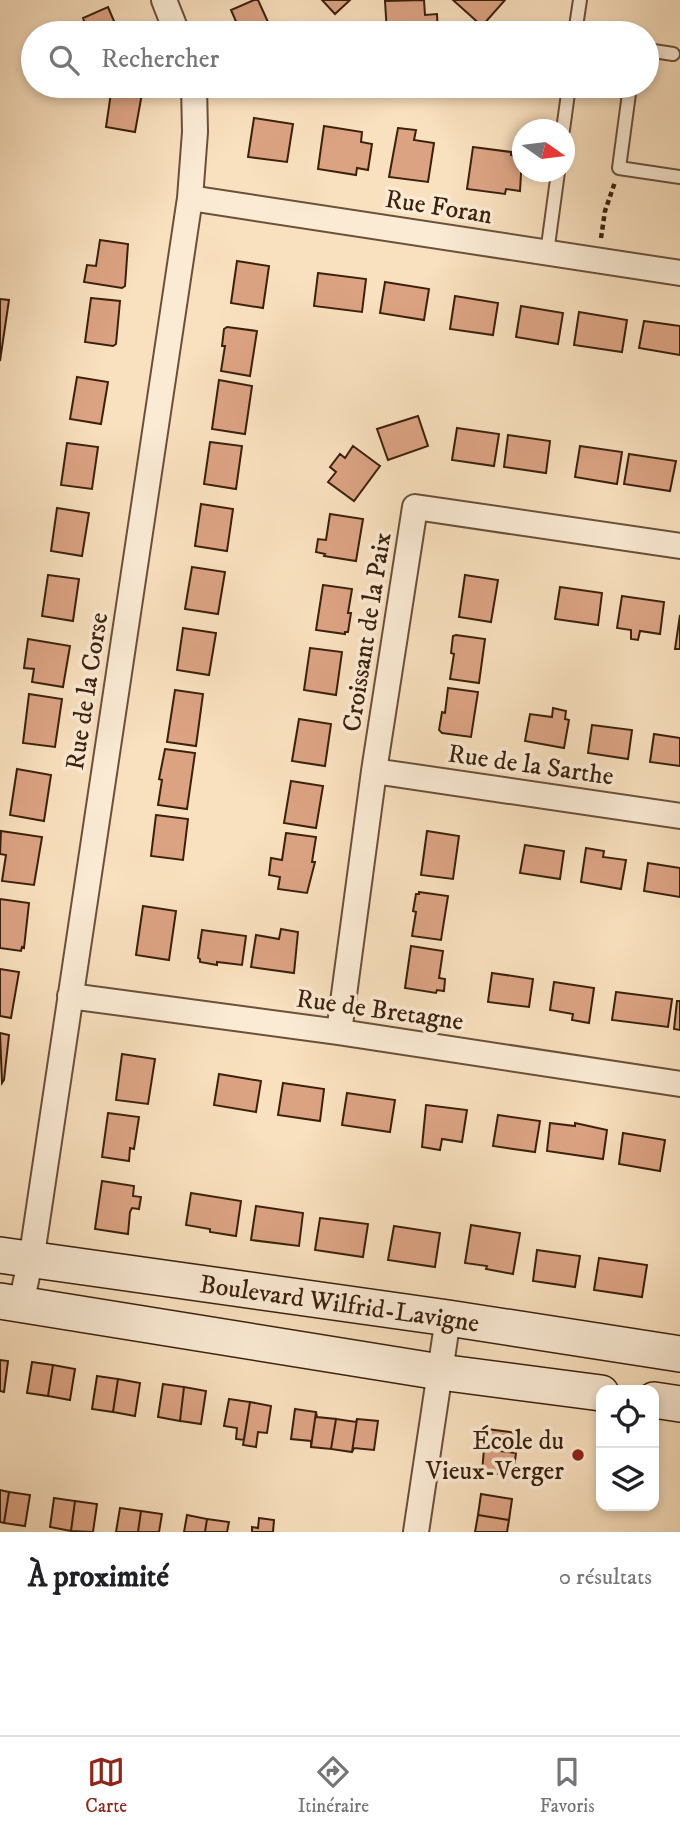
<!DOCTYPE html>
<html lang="fr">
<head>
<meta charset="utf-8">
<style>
	body { margin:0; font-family:"IM FELL DW Pica",serif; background:#f2f2f2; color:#202124 }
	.controls { position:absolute; right:21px; bottom:21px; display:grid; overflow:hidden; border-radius:14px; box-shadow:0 4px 10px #0003 }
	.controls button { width:63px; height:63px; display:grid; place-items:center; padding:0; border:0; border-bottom:2px solid #e0e0e0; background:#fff; color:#202124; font:35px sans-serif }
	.compass { position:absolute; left:512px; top:119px; width:63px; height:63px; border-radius:50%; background:#fff; box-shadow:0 4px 10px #0003; rotate:104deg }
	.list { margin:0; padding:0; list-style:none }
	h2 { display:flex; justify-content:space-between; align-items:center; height:91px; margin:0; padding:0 28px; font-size:30px }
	h2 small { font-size:23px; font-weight:400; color:#757577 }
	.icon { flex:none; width:38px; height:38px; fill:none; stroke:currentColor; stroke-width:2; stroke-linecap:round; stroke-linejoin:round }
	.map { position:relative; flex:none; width:680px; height:1532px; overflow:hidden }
	.search { position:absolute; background:#fff; box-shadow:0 4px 10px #0003; left:21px; right:21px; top:21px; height:77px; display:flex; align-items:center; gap:18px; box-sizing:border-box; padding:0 24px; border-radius:38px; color:#757577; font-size:26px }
	.sheet { height:203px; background:#fff }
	nav { display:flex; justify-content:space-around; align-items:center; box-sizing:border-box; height:98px; border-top:2px solid #e0e0e0; background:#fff; font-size:19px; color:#757577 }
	nav a { display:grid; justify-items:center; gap:4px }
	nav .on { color:#8f2418 }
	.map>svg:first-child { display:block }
	.building { fill:#dca383; stroke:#3b200d; stroke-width:2 }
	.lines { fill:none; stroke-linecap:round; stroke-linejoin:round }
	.lane-casing { stroke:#6a5039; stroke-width:16 }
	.street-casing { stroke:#6a5039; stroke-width:28 }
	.secondary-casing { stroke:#3b200d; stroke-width:38 }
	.path { stroke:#3b200d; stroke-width:4.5; stroke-dasharray:5 3.5; stroke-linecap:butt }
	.lane { stroke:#fbebd5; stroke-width:12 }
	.street { stroke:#fbebd5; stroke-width:24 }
	.secondary { stroke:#fbebd5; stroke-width:35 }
	.poi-dot { fill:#8f2418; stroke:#fbebd5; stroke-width:2.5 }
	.labels { text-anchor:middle; stroke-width:7; stroke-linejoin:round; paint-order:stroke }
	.street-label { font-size:26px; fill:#3b200d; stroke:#fbebd5 }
	.poi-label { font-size:26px; fill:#3b200d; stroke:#fbebd5; text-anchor:end }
</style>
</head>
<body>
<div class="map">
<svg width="680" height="1532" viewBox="0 0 680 1532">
	<rect width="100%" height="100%" fill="#f9e0be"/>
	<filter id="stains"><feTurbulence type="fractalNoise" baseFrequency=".00286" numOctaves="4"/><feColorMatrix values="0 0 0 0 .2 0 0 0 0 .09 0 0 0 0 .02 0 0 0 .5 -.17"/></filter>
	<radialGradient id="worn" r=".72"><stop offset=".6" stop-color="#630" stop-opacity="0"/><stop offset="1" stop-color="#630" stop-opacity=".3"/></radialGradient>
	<path class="building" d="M254,0H258L273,33H241L231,10Z
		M322,0H350L335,14Z
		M424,0L425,15L437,14L438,33H387L385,1Z
		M453,0H505L482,26Z
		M108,7L119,33H89L83,18Z
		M112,86L143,88L135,132L106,127Z
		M254,118L293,124L287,162L248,157Z
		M324,126L362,132L361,142L372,144L368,170L357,168L356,175L318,169Z
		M398,128L416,130L414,140L434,143L428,182L389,177Z
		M473,147L511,152V155L522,156L520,191L506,189L505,194L467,189Z
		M100,240L128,244L125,286L122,288L84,282L87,265L96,266Z
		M237,261L269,266L263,308L231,303Z
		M318,273L366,279L362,312L314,306Z
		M385,282L429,289L424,320L380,313Z
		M455,296L498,303L493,335L450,329Z
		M91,298L120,301L116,344L113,346L85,342Z
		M0,299L9,300L0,361Z
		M521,306L563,313L558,344L516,337Z
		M579,312L627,320L622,352L574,345Z
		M644,321L680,326V355L639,348Z
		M227,327L257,331L250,376L221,371L225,346H222L224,329Z
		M77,377L108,382L101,424L70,419Z
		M219,380L252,386L245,434L212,429Z
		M418,416L428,446L388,460L377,429Z
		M457,428L499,434L494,466L452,460Z
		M508,435L550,441L546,473L504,467Z
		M210,442L242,446L236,489L204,484Z
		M67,443L98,447L92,489L61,485Z
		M353,446L380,466L354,501L328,482L336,472L330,467L340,454L345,458Z
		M580,446L622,452L617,484L575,477Z
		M629,454L676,461L670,491L624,484Z
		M201,504L233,509L227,551L195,546Z
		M57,508L89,513L82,556L51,551Z
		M330,514L363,519L356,561L324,556L325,554L316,552L318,539L326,540Z
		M192,567L225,572L218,614L185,609Z
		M48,575L79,579L73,621L42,616Z
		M465,575L498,580L491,622L459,617Z
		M323,585L352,589L348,613H351L348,632H345V634L316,630Z
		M560,587L602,593L598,625L555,619Z
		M622,596L664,602L660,634L640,631L638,640L631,639V630L617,628Z
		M680,615V649H675Z
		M183,628L216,633L209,675L177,670Z
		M456,635L485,639L479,683L450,679L454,654L451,653L453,636Z
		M28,639L70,646L63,687L32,682L34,669L24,668Z
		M310,648L342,652L336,695L304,690Z
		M448,688L478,692L471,737L442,733L439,730L442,712L445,713Z
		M175,690L203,694L196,746L167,742Z
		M29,694L62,699L55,747L23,743Z
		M553,708L566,711L565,719L569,720L564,748L525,741L530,714L552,717Z
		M299,719L331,724L325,766L292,761Z
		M592,725L632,730L628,759L588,753Z
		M654,734L680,738V766L650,762Z
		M165,749L195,753L187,809L158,805L162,780L159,779Z
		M17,769L51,775L44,821L10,815Z
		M291,781L323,786L316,828L284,823Z
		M156,815L188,819L183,860L151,856Z
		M1,831L42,837L34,885L2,881L6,855L0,854Z
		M427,831L459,836L453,879L421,875Z
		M286,833L316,837L312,862H315L307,893L278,889L280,877L269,875L271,858L282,860Z
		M525,845L564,851L560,879L520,873Z
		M586,848L604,851L603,857L626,860L621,889L581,882Z
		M648,863L680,868V897L644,891Z
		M419,892L448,896L441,940L412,936L416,912L413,911L416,894H419Z
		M0,899L29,903L24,948L22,947L21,951L0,948Z
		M143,906L176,911L169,960L136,955Z
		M281,929L298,932L294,973L251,967L256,935L279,939Z
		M202,930L246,936L242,965L217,962V965L200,962V959L198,958Z
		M411,946L443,951L439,978L445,979L444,991L437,990L436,993L405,988Z
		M0,969L19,972L11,1018L0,1016Z
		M492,973L533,979L529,1007L488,1002Z
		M554,982L594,988L589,1023L572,1020L573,1014L550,1010Z
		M616,992L672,999L668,1027L612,1020Z
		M677,1001H680V1030L674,1029Z
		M0,1033L9,1035L4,1080L2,1083Z
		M122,1054L155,1059L148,1104L116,1100Z
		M219,1074L261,1081L256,1112L214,1105Z
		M283,1083L324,1089L320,1121L278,1115Z
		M347,1093L395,1100L390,1132L342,1125Z
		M426,1105L467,1110L462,1142L442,1139L440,1150L422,1147Z
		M108,1113L139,1117L134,1149L130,1148L129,1161L102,1157Z
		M498,1115L540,1121L535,1152L493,1146Z
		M550,1123L575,1126V1123L607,1130L603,1159L547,1151Z
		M623,1133L665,1140L660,1171L619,1164Z
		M102,1181L134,1186L133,1196L141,1197L139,1209L132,1208L130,1212L128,1234L95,1229Z
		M191,1193L241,1201L236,1236L210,1232V1229L186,1225Z
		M256,1206L303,1213L299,1246L251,1240Z
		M320,1218L368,1224L363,1257L315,1250Z
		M471,1225L520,1233L513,1274L486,1269L487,1266L465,1263Z
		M394,1226L440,1233L435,1267L388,1260Z
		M537,1250L580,1256L575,1287L533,1281Z
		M599,1258L647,1265L642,1297L594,1290Z
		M0,1360L8,1361L4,1392L0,1391Z
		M32,1362L53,1365L48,1396L27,1393Z
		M53,1365L75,1369L70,1400L48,1396Z
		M97,1376L118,1379L113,1412L92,1409Z
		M118,1379L140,1383L135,1416L113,1412Z
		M163,1384L184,1387L180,1421L158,1417Z
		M184,1387L206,1391L201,1424L180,1421Z
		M229,1399L250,1402L244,1440L236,1439L237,1428L224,1426Z
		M250,1402L271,1406L267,1433L258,1432L256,1447L243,1445Z
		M295,1409L316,1412L311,1447V1441L291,1439Z
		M316,1412L317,1417L336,1419L331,1449L311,1447Z
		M336,1419L356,1422L357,1419L352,1452L331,1449Z
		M357,1419L378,1421L374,1450L354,1448L352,1452Z
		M487,1429L518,1433L516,1453L484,1449Z
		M484,1449L516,1453L513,1476L482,1472Z
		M0,1490L9,1492L4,1523L0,1522Z
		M9,1492L30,1495L25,1526L4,1523Z
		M481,1494L512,1499L509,1520L478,1515Z
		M54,1498L75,1501L71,1531L50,1527Z
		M75,1501L97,1504L93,1532L71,1531Z
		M120,1508L141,1511L138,1532H116Z
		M141,1511L162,1514L159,1532H138Z
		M187,1515L207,1519L205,1532H184Z
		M478,1515L509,1520L507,1532H475Z
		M259,1518L274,1520L273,1532H252V1527L258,1528Z
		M207,1519L229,1522L227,1532H205Z"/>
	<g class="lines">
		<g class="lane-casing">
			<path id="lane" d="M575,33L580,0
				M647,50L673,54
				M630,86L619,168L680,177
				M563,130L569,86
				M547,253L558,172"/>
		</g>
		<g class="street-casing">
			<path id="street" d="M164,0L177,33
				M190,198L680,273
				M374,771L680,816
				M70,996L339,1032L680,1084
				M339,1032L374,771L415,507L680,546
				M21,1304L33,1248L190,198L195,132L194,86
				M416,1532L448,1318"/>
		</g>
		<g class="secondary-casing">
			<g id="secondary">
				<path id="s1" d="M0,1255L448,1318L680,1354"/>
				<path d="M0,1301L440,1372L601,1393"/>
				<path d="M654,1400L680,1404"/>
			</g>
		</g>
		<path class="path" d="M601,238L605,211L615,182"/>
		<use href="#lane" class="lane"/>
		<use href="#street" class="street"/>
		<use href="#secondary" class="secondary"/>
	</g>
	<circle class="poi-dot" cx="578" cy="1455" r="7"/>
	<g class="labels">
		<g class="street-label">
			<text transform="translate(439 206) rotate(9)" y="9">Rue Foran</text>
			<text transform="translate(366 632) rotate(-81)" y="9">Croissant de la Paix</text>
			<text transform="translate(86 691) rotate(-81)" y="9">Rue de la Corse</text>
			<text transform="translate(531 764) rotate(8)" y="9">Rue de la Sarthe</text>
			<text transform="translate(380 1009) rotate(8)" y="9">Rue de Bretagne</text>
			<text dy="9" stroke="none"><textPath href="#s1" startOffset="343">Boulevard Wilfrid-Lavigne</textPath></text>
		</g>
		<g class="poi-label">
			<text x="564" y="1449">École du<tspan x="564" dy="30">Vieux-Verger</tspan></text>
		</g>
	</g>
	<rect width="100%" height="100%" filter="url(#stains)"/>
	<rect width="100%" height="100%" fill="url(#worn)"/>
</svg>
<div class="controls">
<button><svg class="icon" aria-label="locate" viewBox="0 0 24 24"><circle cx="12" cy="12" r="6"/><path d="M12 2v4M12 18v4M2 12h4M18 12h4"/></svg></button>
<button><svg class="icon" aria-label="layers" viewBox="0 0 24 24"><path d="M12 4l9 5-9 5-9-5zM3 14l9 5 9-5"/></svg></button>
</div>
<svg class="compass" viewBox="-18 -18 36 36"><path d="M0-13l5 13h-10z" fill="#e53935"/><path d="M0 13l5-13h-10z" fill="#757577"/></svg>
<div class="search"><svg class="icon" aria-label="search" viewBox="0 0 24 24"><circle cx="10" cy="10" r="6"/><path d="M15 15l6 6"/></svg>Rechercher</div>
</div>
<section class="sheet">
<h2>À proximité<small>0 résultats</small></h2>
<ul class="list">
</ul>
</section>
<nav>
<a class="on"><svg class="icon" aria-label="map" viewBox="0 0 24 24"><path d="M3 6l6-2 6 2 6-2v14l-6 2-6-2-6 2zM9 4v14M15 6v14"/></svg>Carte</a>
<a><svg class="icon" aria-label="directions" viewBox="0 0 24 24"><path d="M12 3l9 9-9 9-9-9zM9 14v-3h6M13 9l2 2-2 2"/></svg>Itinéraire</a>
<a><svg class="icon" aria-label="saved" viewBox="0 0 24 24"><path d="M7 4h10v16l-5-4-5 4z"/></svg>Favoris</a>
</nav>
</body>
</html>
